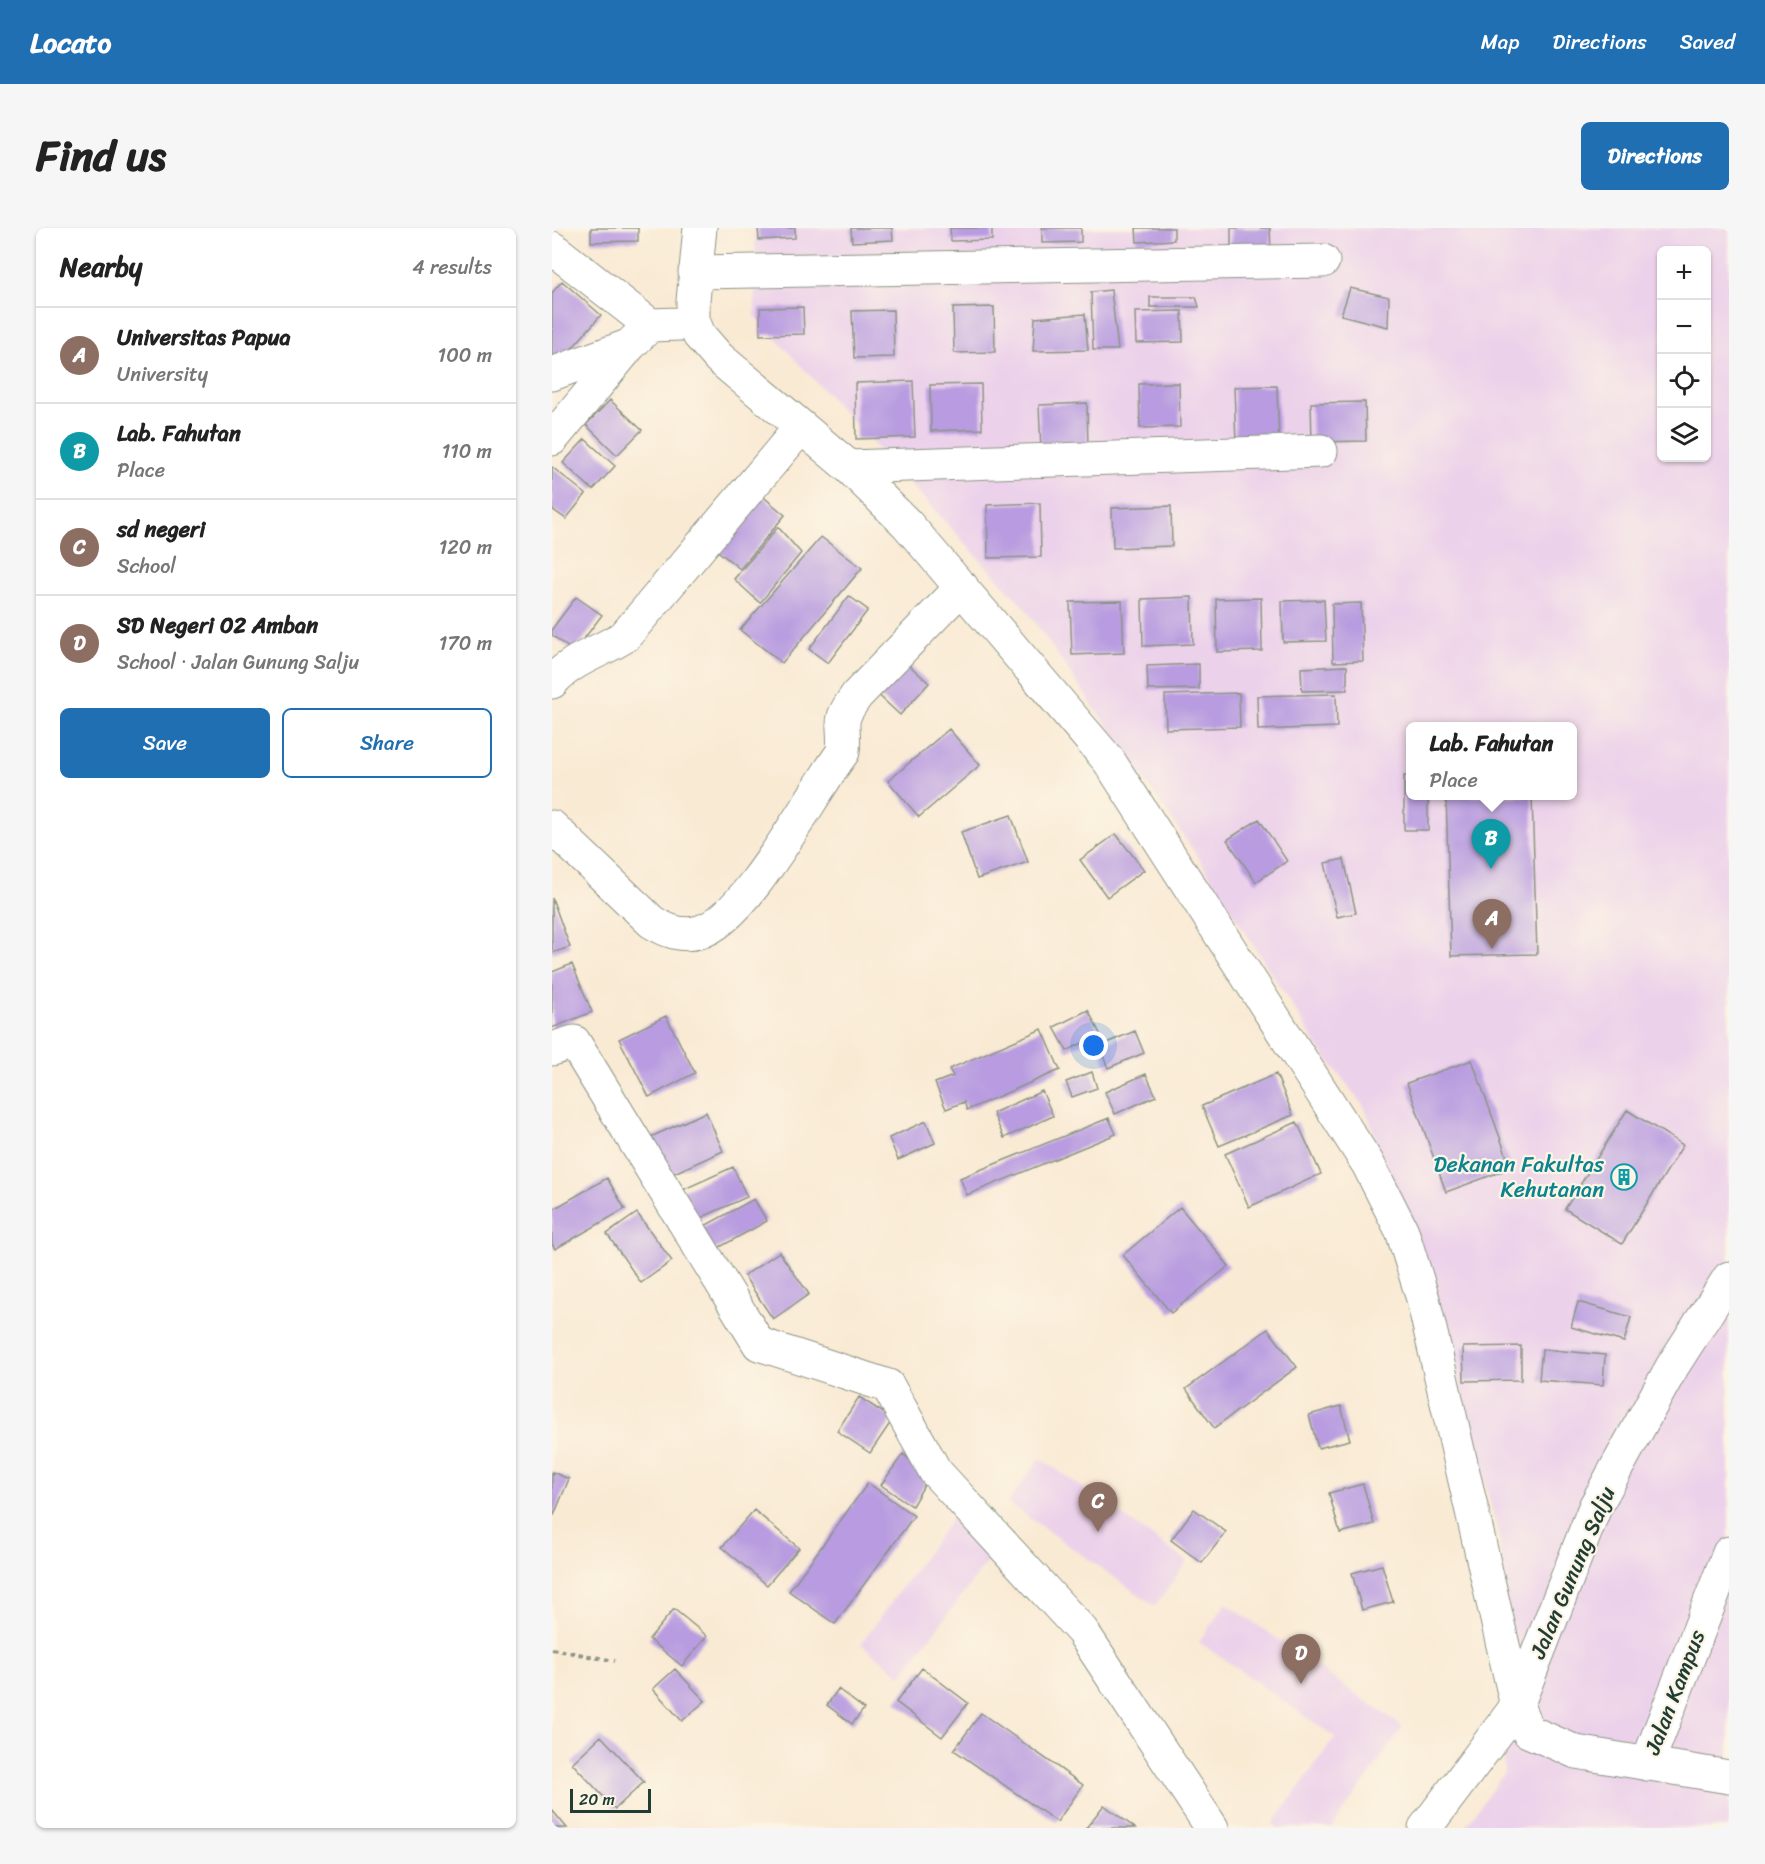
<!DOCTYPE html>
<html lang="en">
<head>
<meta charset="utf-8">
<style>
	body { margin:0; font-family:Sriracha,sans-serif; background:#f6f6f6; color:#222 }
	.controls { position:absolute; right:18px; top:18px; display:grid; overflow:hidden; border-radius:9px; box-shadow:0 2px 4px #0004 }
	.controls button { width:54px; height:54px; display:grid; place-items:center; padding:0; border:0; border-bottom:2px solid #e0e0e0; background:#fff; color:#222; font:30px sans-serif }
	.scale { position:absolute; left:18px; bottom:15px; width:81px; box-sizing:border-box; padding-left:6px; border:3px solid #1f3d34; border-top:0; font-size:16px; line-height:21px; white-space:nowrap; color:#1f3d34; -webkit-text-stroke:4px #fcf5e5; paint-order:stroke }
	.you { position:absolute; left:542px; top:818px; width:21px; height:21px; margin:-15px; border:4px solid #fff; border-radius:50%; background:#1a73e8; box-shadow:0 0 0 9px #1a73e833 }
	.badge { display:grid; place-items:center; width:39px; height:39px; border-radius:50%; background:#1f6fb2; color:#fff; font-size:20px; font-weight:700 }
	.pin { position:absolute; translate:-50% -50px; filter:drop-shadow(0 2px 3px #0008) }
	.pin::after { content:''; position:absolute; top:32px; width:21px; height:18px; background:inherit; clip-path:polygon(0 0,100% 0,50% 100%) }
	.popup { position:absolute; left:854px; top:494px; width:171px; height:78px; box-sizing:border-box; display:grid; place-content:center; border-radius:9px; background:#fff; filter:drop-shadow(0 2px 4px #0005); font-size:20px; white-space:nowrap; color:#767676 }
	.popup b { font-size:22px; color:#222 }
	.popup::after { content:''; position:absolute; left:50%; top:100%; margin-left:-12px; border:12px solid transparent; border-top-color:#fff }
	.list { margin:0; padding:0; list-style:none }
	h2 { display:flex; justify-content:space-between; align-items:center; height:78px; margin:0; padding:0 24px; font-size:26px }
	h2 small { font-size:20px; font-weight:400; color:#767676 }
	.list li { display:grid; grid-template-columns:39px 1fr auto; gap:18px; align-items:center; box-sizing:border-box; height:96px; padding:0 24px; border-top:2px solid #e0e0e0 }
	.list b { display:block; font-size:22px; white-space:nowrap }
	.list p { margin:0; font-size:20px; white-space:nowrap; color:#767676 }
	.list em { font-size:20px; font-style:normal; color:#767676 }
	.actions { display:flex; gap:12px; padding:18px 24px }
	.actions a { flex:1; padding:14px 0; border:2px solid #1f6fb2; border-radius:9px; text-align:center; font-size:21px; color:#1f6fb2 }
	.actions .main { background:#1f6fb2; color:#fff }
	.icon { flex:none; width:33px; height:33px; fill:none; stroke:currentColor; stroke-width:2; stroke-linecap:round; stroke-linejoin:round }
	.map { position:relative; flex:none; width:1177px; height:1600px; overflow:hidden; border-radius:9px }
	header { display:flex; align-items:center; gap:36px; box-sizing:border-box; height:84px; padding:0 30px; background:#1f6fb2; color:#fff }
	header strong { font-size:28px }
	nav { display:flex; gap:33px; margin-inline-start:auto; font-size:21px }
	.intro { display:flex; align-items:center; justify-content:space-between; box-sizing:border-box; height:144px; padding:0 36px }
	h1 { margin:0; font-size:42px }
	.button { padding:15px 27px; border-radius:9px; background:#1f6fb2; color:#fff; font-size:21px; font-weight:700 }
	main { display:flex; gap:36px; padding:0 36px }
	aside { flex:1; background:#fff; border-radius:9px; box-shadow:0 2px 4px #0004 }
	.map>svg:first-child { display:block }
	.built { fill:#ecd1ea; fill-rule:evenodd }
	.building { fill:#b89be0 }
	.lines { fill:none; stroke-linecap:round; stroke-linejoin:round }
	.minor-casing { stroke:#8c9484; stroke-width:35 }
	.major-casing { stroke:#8c9484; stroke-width:35 }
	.path { stroke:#8c9484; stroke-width:4; stroke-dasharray:4.5 4.5; stroke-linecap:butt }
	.minor { stroke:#fff; stroke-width:33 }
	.major { stroke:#fff; stroke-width:33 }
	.labels { text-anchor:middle; stroke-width:4.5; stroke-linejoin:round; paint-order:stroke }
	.culture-label { font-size:22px; fill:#0d838f; stroke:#fcf5e5; text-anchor:end }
	.street-label { font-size:22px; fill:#1f3d34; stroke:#fcf5e5 }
</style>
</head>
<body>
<header>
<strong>Locato</strong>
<nav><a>Map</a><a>Directions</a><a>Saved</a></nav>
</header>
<div class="intro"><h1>Find us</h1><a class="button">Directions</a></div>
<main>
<aside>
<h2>Nearby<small>4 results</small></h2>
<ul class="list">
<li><span class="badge" style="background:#8d6e63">A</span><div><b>Universitas Papua</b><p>University</p></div><em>100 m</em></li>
<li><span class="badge" style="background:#0f9aa8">B</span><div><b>Lab. Fahutan</b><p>Place</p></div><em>110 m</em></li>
<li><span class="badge" style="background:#8d6e63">C</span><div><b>sd negeri</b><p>School</p></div><em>120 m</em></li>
<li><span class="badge" style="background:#8d6e63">D</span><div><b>SD Negeri 02 Amban</b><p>School · Jalan Gunung Salju</p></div><em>170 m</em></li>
</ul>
<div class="actions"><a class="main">Save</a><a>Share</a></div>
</aside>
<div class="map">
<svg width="1177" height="1600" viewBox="0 0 1177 1600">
	<rect width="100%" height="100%" fill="#fcf5e5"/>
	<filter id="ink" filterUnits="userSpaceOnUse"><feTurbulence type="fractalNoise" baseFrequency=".0167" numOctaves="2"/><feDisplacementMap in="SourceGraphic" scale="12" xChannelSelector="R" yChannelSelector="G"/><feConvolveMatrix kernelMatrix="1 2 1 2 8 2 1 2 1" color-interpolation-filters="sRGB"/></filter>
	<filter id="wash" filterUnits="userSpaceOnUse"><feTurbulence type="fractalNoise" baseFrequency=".008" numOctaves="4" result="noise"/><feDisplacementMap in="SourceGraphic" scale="24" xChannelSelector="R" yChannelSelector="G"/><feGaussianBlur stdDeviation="1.35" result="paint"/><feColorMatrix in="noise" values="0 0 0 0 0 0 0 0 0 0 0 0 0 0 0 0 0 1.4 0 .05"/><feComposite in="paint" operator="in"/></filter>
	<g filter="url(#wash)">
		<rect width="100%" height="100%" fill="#f9ead4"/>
		<path class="built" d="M203,0H1177V1600H912L952,1545L948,1313L894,1103L813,880L766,819L642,623L473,380L203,88ZM1110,22H1154V230H1110ZM858,498H1020V568H858Z
			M488,1230L635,1333L603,1378L456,1275Z
			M401,1289L447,1319L349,1447L309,1416Z
			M674,1375L851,1499L780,1600H727L721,1596L783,1509L647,1414Z"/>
		<g id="blocks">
			<path class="building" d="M39,0H86V13L39,14Z
				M206,0H243V10L207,12Z
				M299,0H340L341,12L300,14Z
				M398,0H440V12L399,13Z
				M490,0H529V14L490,15Z
				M584,0H622V12L585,14Z
				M679,0H718L719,23L679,24Z
				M10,53L49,87L3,140L0,137V65Z
				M798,60L837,69L836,99L789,87Z
				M559,62L566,122H541L539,64Z
				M598,69H644L647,79H598Z
				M251,79L252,106L208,107V80Z
				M442,79L443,124L402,125L401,80Z
				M341,82L342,129L302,130L300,83Z
				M630,83L631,114L584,115L583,84Z
				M533,86L536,122L481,123L483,90Z
				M361,153L363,209L304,211L303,155Z
				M627,155L628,199L588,200L587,156Z
				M429,156L430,201L379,203L378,157Z
				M725,158L727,214L684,216L682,159Z
				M58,172L90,202L65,227L34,197Z
				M813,174L814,213L760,214L759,175Z
				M535,175L536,220L489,222L487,177Z
				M33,211L63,238L41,262L11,235Z
				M0,239L34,266L14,291L0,281Z
				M202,261L233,287L188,341L156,315Z
				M488,275L489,329L436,330L435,277Z
				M619,278L620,318L561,320L560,280Z
				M226,299L249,325L208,375L182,351Z
				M269,309L310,340L230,435L188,402Z
				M297,368L316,382L276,435L257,421Z
				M24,369L50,387L22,424L0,407V401Z
				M640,369L641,416L591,418L590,371Z
				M709,370L710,423L665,424L664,371Z
				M772,372L774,413L731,414L730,373Z
				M570,373L572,425L520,427L518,374Z
				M809,375L811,433L781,434L780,376Z
				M348,429L377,455L348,487L319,460Z
				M647,436V461L596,462L595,438Z
				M795,438V462L750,463L749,440Z
				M687,465L688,499L614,501L613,467Z
				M784,466L785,499L706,502L705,468Z
				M397,501L428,537L367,589L336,553Z
				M852,548H858V568H876V602H852Z
				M894,568H980L985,726L899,728Z
				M459,587L476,634L425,651L409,604Z
				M707,591L735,633L704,654L675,612Z
				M564,606L592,642L555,669L528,632Z
				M792,631L804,685L785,689L773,635Z
				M0,670L18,719L0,725Z
				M20,736L40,784L0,800V744Z
				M536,782L548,806L515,823L502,799Z
				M114,788L143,845L97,869L67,811Z
				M490,801L508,842L415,882L412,874L394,881L383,855L401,848L397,841Z
				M583,803L592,825L556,840L547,818Z
				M920,832L959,940L894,964L855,855Z
				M540,844L545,860L520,869L514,854Z
				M594,846L604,868L563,886L553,864Z
				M724,846L741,887L667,918L650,878Z
				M490,863L501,888L452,910L441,885Z
				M1075,882L1131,917L1070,1016L1013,981Z
				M154,884L171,923L109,951L92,912Z
				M557,890L564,906L415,967L408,950Z
				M374,893L383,915L346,932L337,910Z
				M745,894L769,946L697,979L673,926Z
				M181,939L195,969L142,993L128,963Z
				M55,950L73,981L3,1021L0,1016V982Z
				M202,971L215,993L159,1024L147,1001Z
				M628,979L677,1038L619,1085L571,1027Z
				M85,985L120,1033L89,1055L55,1006Z
				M227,1024L257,1066L221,1091L192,1048Z
				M1026,1074L1079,1089L1072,1114L1019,1099Z
				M716,1101L745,1139L662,1200L634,1161Z
				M969,1118V1152L912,1153L911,1119Z
				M990,1121L1053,1127L1051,1157L987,1152Z
				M307,1169L341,1191L318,1225L285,1203Z
				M789,1178L798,1212L766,1220L757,1187Z
				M351,1226L377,1249L360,1278L329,1257Z
				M0,1244L17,1251L2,1287L0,1286Z
				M316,1255L362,1288L283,1396L237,1363Z
				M811,1256L822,1296L788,1305L777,1265Z
				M642,1281L674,1304L650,1335L619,1312Z
				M202,1282L247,1320L215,1357L170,1319Z
				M830,1337L841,1374L810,1382L800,1345Z
				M122,1381L155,1408L130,1438L97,1411Z
				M370,1440L416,1475L390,1509L344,1474Z
				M123,1441L153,1473L130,1493L101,1461Z
				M286,1461L312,1481L300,1496L275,1477Z
				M429,1485L531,1557L505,1594L402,1522Z
				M49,1508L92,1554L63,1581L20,1535Z
				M552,1577L583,1600H534Z
				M0,1582L15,1600H0Z"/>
		</g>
	</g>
	<g filter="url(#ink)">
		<use href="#blocks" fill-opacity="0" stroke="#8c9484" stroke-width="1.5"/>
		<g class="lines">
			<g class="minor-casing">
				<path id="minor" d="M148,0L141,73V92L147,107L167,130L297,239L355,296L557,533L816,936L850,1003L871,1071L965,1478L976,1503L1024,1524L1177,1549
					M0,20L98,97
					M143,44L771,33
					M0,146L76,118
					M0,211L78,117L98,97L128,96L141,92
					M297,239L769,223
					M0,454C19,431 49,424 73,408L249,199
					M0,599L100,694C115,703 130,709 147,704C194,693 260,564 291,524C294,492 283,497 305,467L410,359
					M0,821L22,814L207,1116L336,1158L383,1243L530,1403L660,1600
					M1095,1536L1177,1325"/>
			</g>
			<g class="major-casing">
				<path id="major" d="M873,1600L965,1478L1043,1279L1120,1139L1177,1050"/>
			</g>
			<path class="path" d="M0,1421L63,1433"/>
			<use href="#minor" class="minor"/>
			<use href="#major" class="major"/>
		</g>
	</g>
	<defs>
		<g id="building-ring" transform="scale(1.35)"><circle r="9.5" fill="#fcf5e5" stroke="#0f9aa8" stroke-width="1.5"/><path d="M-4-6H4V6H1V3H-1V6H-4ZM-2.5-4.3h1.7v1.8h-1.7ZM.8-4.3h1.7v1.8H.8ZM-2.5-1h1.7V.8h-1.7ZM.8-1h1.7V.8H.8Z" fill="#0f9aa8"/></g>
	</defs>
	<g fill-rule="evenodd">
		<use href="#building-ring" x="1072" y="949"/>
	</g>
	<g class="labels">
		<g class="culture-label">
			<text x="1052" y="944">Dekanan Fakultas<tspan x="1052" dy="25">Kehutanan</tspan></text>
		</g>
		<g class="street-label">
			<text transform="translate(1020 1344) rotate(-67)" y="8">Jalan Gunung Salju</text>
			<text transform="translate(1122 1464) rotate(-69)" y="8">Jalan Kampus</text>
		</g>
	</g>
</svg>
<div class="controls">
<button>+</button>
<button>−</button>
<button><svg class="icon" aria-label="locate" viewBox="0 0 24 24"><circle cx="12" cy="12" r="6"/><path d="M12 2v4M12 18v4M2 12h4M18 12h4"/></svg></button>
<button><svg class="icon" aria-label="layers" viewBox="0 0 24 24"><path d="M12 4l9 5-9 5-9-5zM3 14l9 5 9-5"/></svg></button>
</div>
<div class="scale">20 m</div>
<div class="you"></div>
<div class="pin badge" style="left:940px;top:721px;background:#8d6e63">A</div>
<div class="pin badge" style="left:939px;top:641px;background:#0f9aa8">B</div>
<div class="popup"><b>Lab. Fahutan</b>Place</div>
<div class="pin badge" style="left:546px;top:1304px;background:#8d6e63">C</div>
<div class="pin badge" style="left:749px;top:1456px;background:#8d6e63">D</div>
</div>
</main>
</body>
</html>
